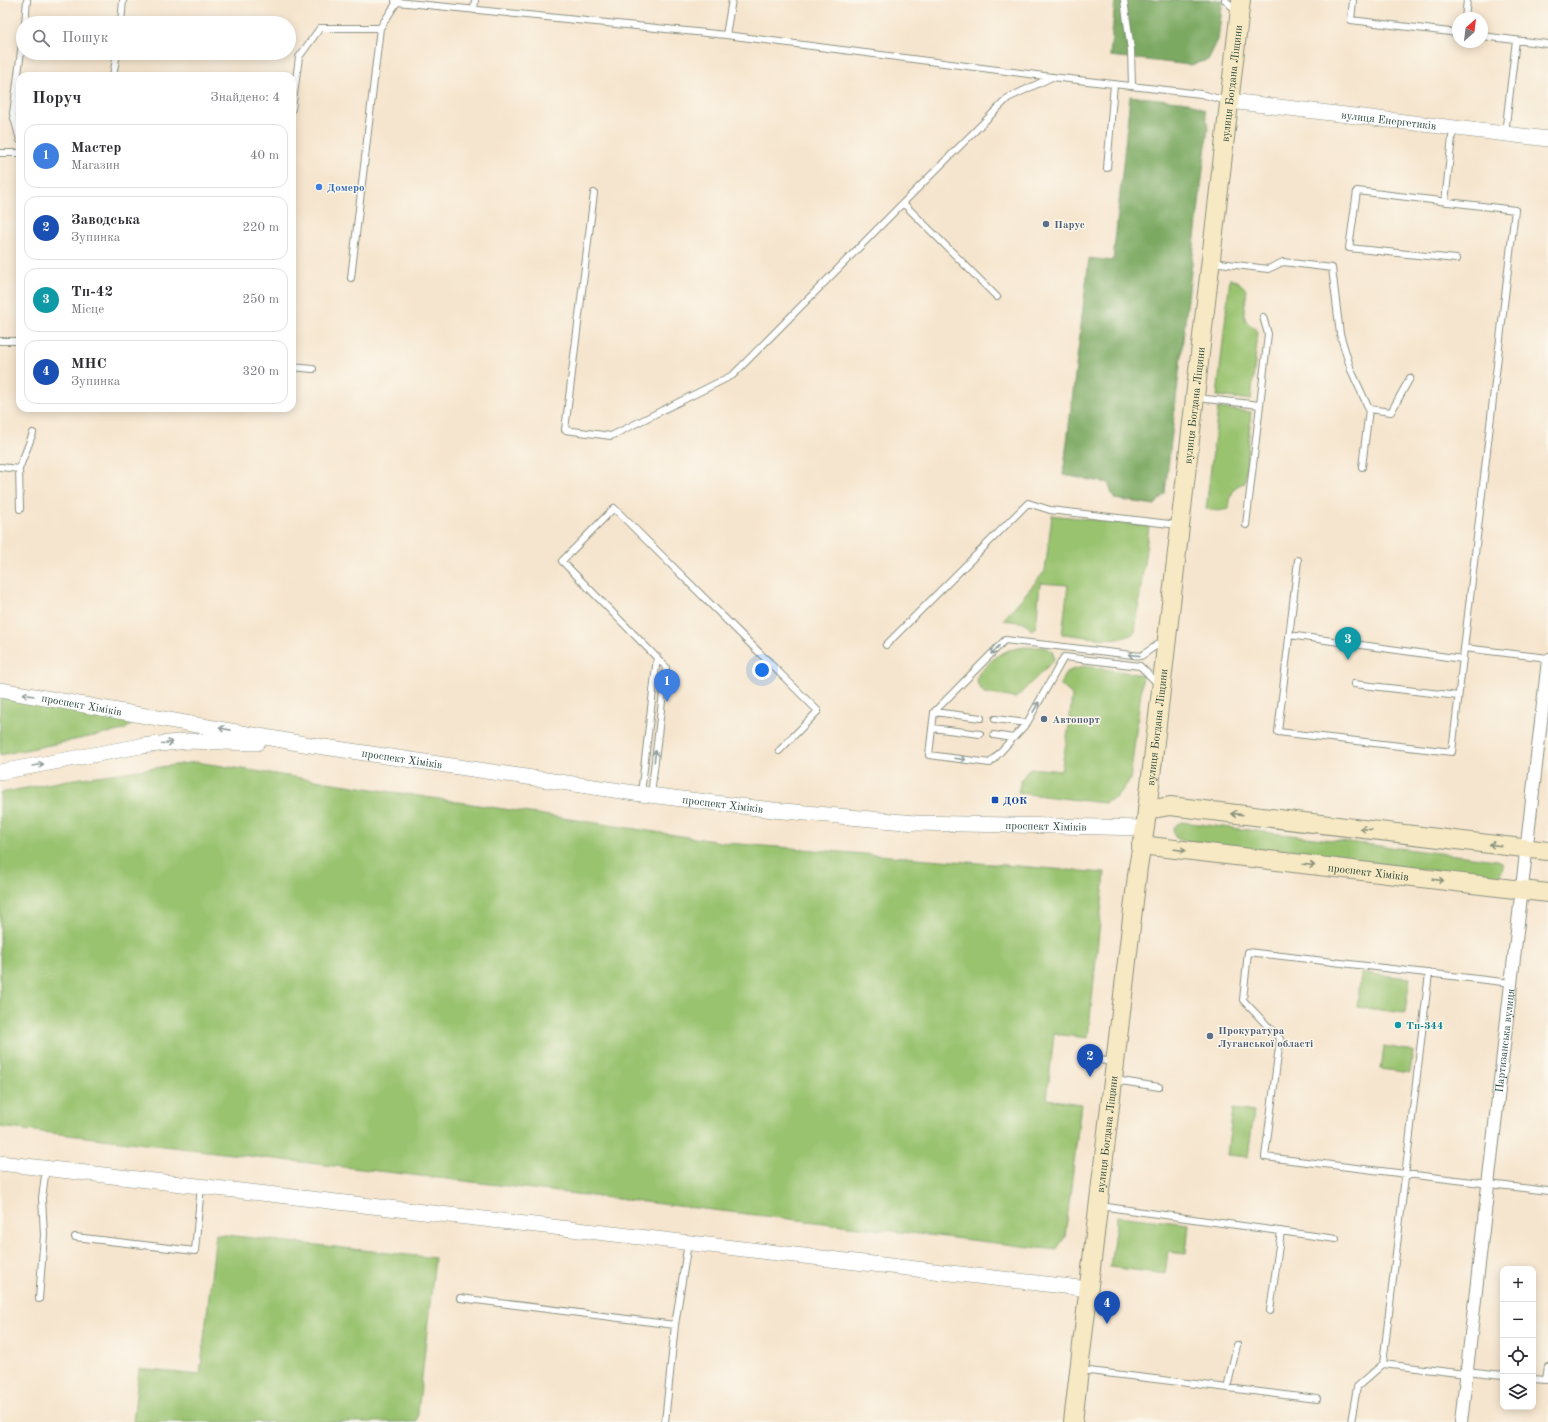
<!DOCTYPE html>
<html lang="uk">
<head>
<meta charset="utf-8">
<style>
	body { margin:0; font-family:"Old Standard TT",serif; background:#f2f2f3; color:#2b2b33 }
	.controls { position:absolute; right:12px; bottom:12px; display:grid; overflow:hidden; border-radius:8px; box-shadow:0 2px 10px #0003 }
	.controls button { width:36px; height:36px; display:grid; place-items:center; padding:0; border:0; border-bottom:1px solid #e1e1e2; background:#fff; color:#2b2b33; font:20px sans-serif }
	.compass { position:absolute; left:1452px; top:12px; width:36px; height:36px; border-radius:50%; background:#fff; box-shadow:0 2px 10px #0003; rotate:28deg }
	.you { position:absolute; left:762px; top:670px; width:14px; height:14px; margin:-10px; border:3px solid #fff; border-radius:50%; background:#1a73e8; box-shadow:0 0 0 6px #1a73e833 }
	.badge { display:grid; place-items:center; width:26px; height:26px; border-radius:50%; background:#ea580c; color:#fff; font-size:13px; font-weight:700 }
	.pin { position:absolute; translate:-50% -33px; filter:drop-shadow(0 1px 2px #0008) }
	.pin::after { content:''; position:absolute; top:21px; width:14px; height:12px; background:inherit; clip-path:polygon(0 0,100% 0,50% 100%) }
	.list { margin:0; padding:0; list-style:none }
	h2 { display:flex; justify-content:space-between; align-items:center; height:52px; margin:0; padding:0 16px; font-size:17px }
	h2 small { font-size:13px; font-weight:400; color:#7c7c81 }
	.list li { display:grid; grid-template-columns:26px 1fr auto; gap:12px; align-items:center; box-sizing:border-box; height:64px; margin:0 8px 8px; padding:0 8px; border:1px solid #e1e1e2; border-radius:12px }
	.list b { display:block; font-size:15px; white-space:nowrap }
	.list p { margin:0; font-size:13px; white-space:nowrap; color:#7c7c81 }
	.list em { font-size:13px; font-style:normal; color:#7c7c81 }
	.icon { flex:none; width:22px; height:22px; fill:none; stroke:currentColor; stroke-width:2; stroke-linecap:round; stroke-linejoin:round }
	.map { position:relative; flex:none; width:1548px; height:1422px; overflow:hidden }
	.search { position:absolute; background:#fff; box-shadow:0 2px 10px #0003; left:16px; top:16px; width:280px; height:44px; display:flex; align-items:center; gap:10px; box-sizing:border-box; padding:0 14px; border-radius:22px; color:#7c7c81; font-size:15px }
	.panel { position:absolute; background:#fff; box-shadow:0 2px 10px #0003; left:16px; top:72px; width:280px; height:340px; border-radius:12px }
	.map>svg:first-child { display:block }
	.green { fill:#9ac370; stroke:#5c8052 }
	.forest { fill:#7ba962; stroke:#4d734b }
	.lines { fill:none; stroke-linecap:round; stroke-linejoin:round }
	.service-casing { stroke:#8a9181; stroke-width:8 }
	.minor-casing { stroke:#8a9181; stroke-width:14 }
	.tertiary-casing { stroke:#8a9181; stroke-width:16 }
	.secondary-casing { stroke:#8a9181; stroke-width:20 }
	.service { stroke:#fff; stroke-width:6 }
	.minor { stroke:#fff; stroke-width:12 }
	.tertiary { stroke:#fff; stroke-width:15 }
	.secondary { stroke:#f7e9c3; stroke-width:18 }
	.oneway { stroke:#8f9e9a }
	.oneway2 { stroke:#8b937c }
	.shop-dot { fill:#3f7fe0; stroke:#fbf7ec; stroke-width:1.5 }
	.service-dot { fill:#5c6f8a; stroke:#fbf7ec; stroke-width:1.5 }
	.transit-dot { fill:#1a4fb4; stroke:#fbf7ec; stroke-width:1.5 }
	.culture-dot { fill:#0f9aa8; stroke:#fbf7ec; stroke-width:1.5 }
	.labels { text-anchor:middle; stroke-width:3; stroke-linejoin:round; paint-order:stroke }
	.street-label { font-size:11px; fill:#1f3d34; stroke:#fbf7ec }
	.shop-label { font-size:11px; font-weight:bold; fill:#366cbe; stroke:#fbf7ec; text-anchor:start }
	.service-label { font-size:11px; font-weight:bold; fill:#4e5e75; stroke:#fbf7ec; text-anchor:start }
	.transit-label { font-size:11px; font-weight:bold; fill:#164399; stroke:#fbf7ec; text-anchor:start }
	.culture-label { font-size:11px; font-weight:bold; fill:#0d838f; stroke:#fbf7ec; text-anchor:start }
</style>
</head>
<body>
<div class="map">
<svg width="1548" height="1422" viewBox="0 0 1548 1422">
	<rect width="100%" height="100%" fill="#fbf7ec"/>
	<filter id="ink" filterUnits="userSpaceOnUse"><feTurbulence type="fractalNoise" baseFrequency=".025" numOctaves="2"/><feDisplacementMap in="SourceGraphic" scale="8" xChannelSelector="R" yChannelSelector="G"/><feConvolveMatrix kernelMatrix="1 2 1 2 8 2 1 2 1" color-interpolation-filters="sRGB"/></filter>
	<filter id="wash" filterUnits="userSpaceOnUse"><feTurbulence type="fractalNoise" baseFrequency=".012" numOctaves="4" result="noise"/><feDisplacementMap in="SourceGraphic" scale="16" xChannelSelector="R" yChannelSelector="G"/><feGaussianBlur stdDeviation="0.9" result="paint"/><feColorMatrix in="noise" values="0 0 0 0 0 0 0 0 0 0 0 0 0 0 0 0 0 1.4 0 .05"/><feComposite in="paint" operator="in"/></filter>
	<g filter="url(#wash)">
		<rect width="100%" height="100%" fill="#f6e5ce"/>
		<path class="green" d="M1230,278C1258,290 1241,299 1245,318C1247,325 1255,326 1258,332L1251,400L1217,396Z
			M1218,408L1251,412L1245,483C1232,485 1230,497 1229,509L1218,511L1206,509Z
			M1052,515L1149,526L1135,632C1122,645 1080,635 1062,634L1068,585L1040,583L1036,628L1031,630L1026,623L1003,620L1045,571Z
			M1045,647L1052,651L1054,657L1053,661L1016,698L984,693L978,685L977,678L979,673L995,657L1009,650L1024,647Z
			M1085,666L1143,675L1130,780L1117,797L1104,803L1018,793L1021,780L1030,768L1061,771L1069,726L1072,695L1060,684L1066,672Z
			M0,697L130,719L131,725L124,730L0,755Z
			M196,762L727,843L1105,873L1088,1038L1054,1034L1047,1099L1081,1104L1065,1237L1056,1250L0,1127V793L68,780Z
			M1182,822L1497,860L1502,863C1504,871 1502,874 1495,878L1180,840L1175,837L1173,830L1177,824Z
			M1361,973L1410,978L1405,1013L1357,1007Z
			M1384,1046L1413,1051L1410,1073L1381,1069Z
			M1233,1109L1254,1112L1248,1157L1227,1155Z
			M1117,1216L1189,1224L1186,1254L1168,1252L1165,1274L1110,1267Z
			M216,1234L435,1258L417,1422H133L139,1369L200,1375Z"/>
		<path class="forest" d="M1115,0H1223L1218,40L1208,60L1190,65L1110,56Z
			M1130,96L1188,102L1205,110L1208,128L1165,493L1155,505L1114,499L1108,483L1063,475L1089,258L1113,261Z"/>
	</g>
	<g filter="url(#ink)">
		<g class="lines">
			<g class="service-casing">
				<path id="service" d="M397,0V2L726,35L1052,77L1201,94L1227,101
					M1124,0L1131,50L1132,86
					M1225,0L1237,11
					M1353,0L1351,20L1458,33
					M474,10L475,0
					M1465,18L1467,0
					M25,23L27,0
					M121,23L123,0
					M726,35L732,0
					M1482,36L1548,44
					M113,76L117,53
					M292,109L299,57L320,28H380
					M1505,134L1516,40
					M20,140L13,114L23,35
					M0,153H20
					M1107,168L1114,84
					M594,193L565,430L611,436L733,375L903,203
					M1445,202L1453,128
					M1212,262L1268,269L1283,262L1332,268L1340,334L1351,370L1369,409L1362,467
					M351,278L380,28L397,2L395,1
					M997,297L903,203L1008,98L1052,77
					M0,341H20
					M292,367L313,369
					M1197,398L1260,405L1246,525
					M1260,405L1268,334L1263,317
					M1369,409L1391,412L1410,378
					M0,467L19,469L20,509
					M19,469L33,433
					M1298,560L1278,732L1452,752L1515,210L1357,191L1349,248L1456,259
					M1289,635L1462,659
					M886,645L1028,503L1050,510L1178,525
					M1464,648L1548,658
					M1354,684L1458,696
					M1159,685L1140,666L1064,657L1027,723L990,763L929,755L934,712L1005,640L1141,656L1163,641
					M934,712L981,718
					M995,719L1027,723
					M932,728L980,734
					M994,735L1013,738
					M641,794L657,657
					M651,795L666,667L562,561L614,508L818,711L779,751
					M1511,983L1248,952L1243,1000L1280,1039L1265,1157L1548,1191
					M1084,1058L1114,1062
					M1115,1080L1159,1087
					M1100,1206L1336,1239
					M75,1237L195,1251L201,1186
					M460,1298L675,1325L688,1243
					M39,1299L44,1235L42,1198L46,1168
					M1270,1311L1281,1231
					M1383,1364L1466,1374
					M1081,1370L1317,1399
					M1466,1371L1503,1375
					M1533,1379L1546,1380L1548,1366
					M1227,1388L1237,1345
					M665,1422L675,1325
					M1351,1422L1357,1387L1383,1364L1429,973"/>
			</g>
			<g class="minor-casing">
				<g id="minor">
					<path id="s1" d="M1461,1422L1548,660"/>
				</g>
			</g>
			<g class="tertiary-casing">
				<g id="tertiary">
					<path id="s2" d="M1230,101L1548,139"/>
					<path id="s3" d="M0,690L304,744L641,794L773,810L915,823L1145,828"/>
					<path d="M0,772L141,746L187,741L257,743"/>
					<path d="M0,1163L1089,1289"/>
				</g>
			</g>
			<g class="secondary-casing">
				<g id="secondary">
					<path d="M1147,810L1170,806L1548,851"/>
					<path id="s4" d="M1141,845L1548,893"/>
					<path id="s5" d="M1073,1422L1138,867L1145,828L1241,0"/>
				</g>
			</g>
			<use href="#service" class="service"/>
			<use href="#minor" class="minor"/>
			<use href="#tertiary" class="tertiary"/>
			<use href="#secondary" class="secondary"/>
		</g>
		<defs><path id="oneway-shaft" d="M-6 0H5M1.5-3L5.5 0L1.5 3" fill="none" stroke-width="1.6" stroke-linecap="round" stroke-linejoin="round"/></defs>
		<g class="oneway">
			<use href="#oneway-shaft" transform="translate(995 650) rotate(134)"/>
			<use href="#oneway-shaft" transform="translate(1134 655) rotate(-174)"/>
			<use href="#oneway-shaft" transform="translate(28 695) rotate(-170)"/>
			<use href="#oneway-shaft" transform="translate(1036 707) rotate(-61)"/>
			<use href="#oneway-shaft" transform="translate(225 729) rotate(-169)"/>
			<use href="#oneway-shaft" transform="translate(167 743) rotate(-6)"/>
			<use href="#oneway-shaft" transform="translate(655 756) rotate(-83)"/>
			<use href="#oneway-shaft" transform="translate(960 759) rotate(7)"/>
			<use href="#oneway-shaft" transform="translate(38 765) rotate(-10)"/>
		</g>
		<g class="oneway2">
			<use href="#oneway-shaft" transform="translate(1237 814) rotate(-173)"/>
			<use href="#oneway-shaft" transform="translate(1366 829) rotate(-173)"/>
			<use href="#oneway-shaft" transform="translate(1495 845) rotate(-173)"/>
			<use href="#oneway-shaft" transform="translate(1180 850) rotate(7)"/>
			<use href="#oneway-shaft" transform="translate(1309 865) rotate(7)"/>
			<use href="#oneway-shaft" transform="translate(1438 880) rotate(7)"/>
		</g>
	</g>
	<circle class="shop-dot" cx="319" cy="187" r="4"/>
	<g class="service-dot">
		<circle cx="1046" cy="224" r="4"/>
		<circle cx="1044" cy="719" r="4"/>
		<circle cx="1210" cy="1036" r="4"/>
	</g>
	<rect class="transit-dot" x="991" y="796" width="8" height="8" rx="2"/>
	<circle class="culture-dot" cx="1398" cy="1025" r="4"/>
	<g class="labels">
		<g class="street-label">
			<text dy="4" stroke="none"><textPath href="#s5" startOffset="1348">вулиця Богдана Ліщини</textPath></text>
			<text dy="4" stroke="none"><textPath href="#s2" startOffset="160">вулиця Енергетиків</textPath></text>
			<text dy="4" stroke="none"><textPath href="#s5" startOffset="1024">вулиця Богдана Ліщини</textPath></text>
			<text dy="4" stroke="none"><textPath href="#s3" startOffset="83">проспект Хіміків</textPath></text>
			<text dy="4" stroke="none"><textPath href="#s5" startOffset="700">вулиця Богдана Ліщини</textPath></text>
			<text dy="4" stroke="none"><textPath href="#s3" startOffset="408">проспект Хіміків</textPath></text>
			<text dy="4" stroke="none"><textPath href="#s3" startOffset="732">проспект Хіміків</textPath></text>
			<text dy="4" stroke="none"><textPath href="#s3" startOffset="1056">проспект Хіміків</textPath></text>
			<text dy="4" stroke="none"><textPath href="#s4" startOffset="229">проспект Хіміків</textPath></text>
			<text dy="4" stroke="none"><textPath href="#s1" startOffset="384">Партизанська вулиця</textPath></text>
			<text dy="4" stroke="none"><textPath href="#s5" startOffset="290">вулиця Богдана Ліщини</textPath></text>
		</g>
		<g class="shop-label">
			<text x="327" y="191">Домеро</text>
		</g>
		<g class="service-label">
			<text x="1054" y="228">Парус</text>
			<text x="1052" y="723">Автопорт</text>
			<text x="1218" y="1034">Прокуратура<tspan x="1218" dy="13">Луганської області</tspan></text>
		</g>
		<g class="transit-label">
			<text x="1003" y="804">ДОК</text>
		</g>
		<g class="culture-label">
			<text x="1406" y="1029">Тп-344</text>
		</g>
	</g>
</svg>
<div class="controls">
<button>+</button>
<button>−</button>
<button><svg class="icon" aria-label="locate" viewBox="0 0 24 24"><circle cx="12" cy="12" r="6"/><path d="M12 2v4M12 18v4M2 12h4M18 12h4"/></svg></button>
<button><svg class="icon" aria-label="layers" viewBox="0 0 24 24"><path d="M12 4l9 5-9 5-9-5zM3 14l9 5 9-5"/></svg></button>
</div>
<svg class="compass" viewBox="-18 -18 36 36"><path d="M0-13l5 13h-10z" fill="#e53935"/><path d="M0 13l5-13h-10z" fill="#7c7c81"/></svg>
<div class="you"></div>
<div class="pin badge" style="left:667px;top:702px;background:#3f7fe0">1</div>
<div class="pin badge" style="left:1090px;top:1077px;background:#1a4fb4">2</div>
<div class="pin badge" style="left:1348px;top:660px;background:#0f9aa8">3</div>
<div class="pin badge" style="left:1107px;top:1324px;background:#1a4fb4">4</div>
<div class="search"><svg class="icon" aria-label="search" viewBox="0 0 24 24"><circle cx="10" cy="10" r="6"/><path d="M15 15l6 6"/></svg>Пошук</div>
<section class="panel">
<h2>Поруч<small>Знайдено: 4</small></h2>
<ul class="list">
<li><span class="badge" style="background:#3f7fe0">1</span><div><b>Мастер</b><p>Магазин</p></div><em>40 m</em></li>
<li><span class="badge" style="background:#1a4fb4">2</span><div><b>Заводська</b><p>Зупинка</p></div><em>220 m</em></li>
<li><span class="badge" style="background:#0f9aa8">3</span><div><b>Тп-42</b><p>Місце</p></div><em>250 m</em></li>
<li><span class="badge" style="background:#1a4fb4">4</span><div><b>МНС</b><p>Зупинка</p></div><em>320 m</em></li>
</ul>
</section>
</div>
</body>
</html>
